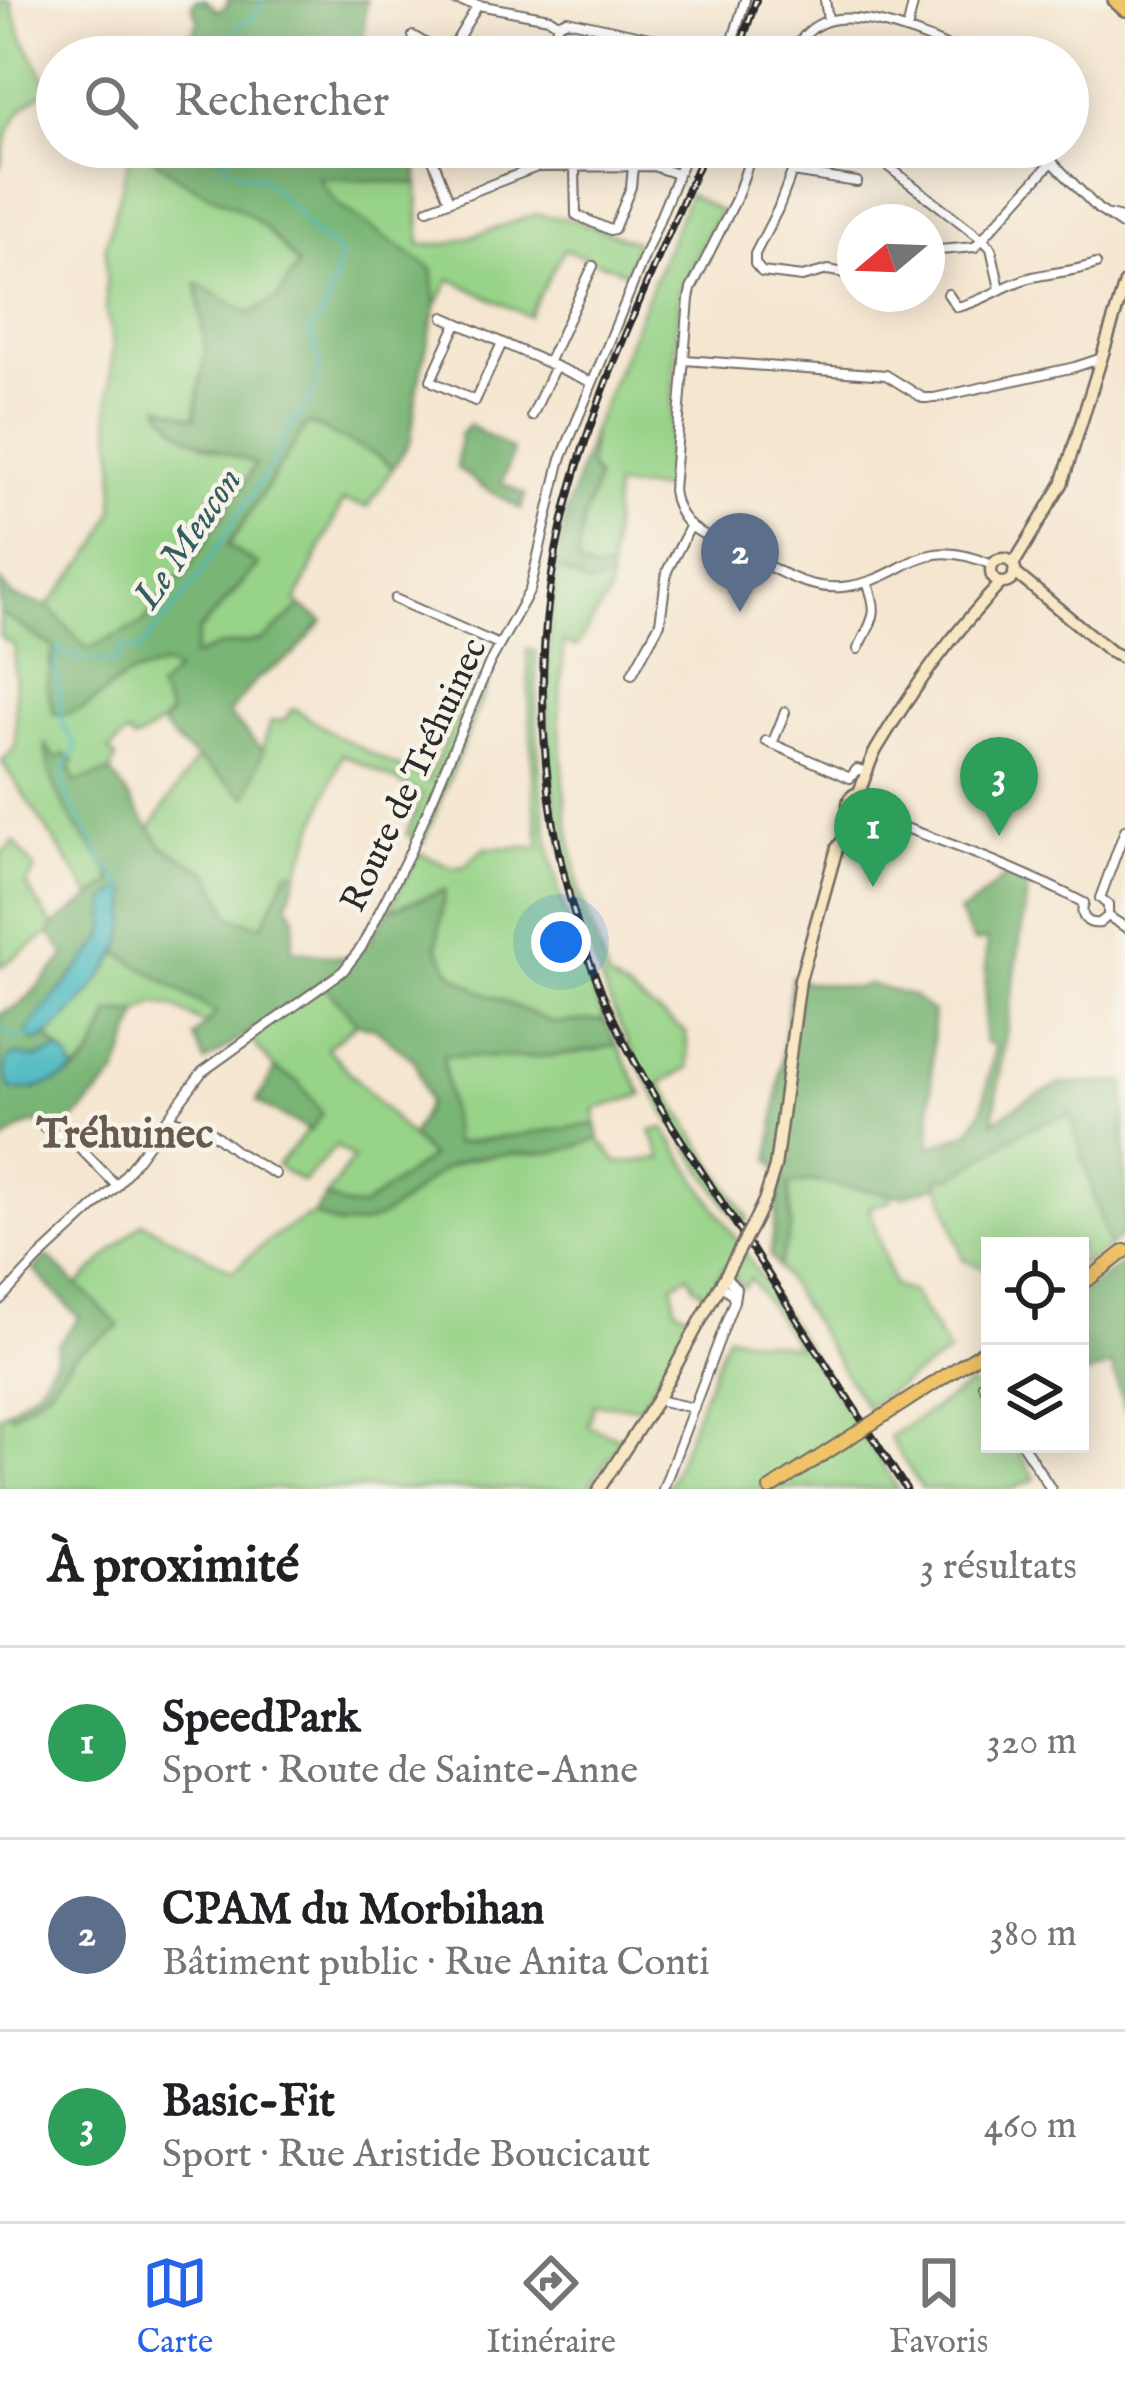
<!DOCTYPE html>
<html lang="fr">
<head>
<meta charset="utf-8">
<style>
	body { margin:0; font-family:"IM FELL English",serif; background:#f2f2f2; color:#202124 }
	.controls { position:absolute; right:36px; bottom:36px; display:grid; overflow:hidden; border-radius:0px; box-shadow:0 6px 30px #0003 }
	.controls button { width:108px; height:108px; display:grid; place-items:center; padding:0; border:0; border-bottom:3px solid #e0e0e0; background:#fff; color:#202124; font:60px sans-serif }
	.compass { position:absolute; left:837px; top:204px; width:108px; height:108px; border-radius:50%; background:#fff; box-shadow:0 6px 30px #0003; rotate:251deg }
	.you { position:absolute; left:561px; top:942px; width:42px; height:42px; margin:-30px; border:9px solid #fff; border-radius:50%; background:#1a73e8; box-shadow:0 0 0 18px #1a73e833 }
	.badge { display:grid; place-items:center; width:78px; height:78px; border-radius:50%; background:#2563eb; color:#fff; font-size:39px; font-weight:700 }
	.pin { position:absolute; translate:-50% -99px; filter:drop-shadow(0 3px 6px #0008) }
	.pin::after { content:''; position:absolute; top:63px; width:42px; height:36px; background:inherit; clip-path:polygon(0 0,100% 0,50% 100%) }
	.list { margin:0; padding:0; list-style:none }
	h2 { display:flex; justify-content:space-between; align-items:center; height:156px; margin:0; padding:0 48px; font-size:51px }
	h2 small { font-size:39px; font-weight:400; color:#757577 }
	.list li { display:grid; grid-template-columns:78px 1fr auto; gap:36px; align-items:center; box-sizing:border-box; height:192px; padding:0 48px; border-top:3px solid #e0e0e0 }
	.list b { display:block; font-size:45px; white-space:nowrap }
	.list p { margin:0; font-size:39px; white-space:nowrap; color:#757577 }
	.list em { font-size:39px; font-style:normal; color:#757577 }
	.icon { flex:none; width:66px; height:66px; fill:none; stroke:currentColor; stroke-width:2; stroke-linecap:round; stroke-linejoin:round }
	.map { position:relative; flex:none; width:1125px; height:1489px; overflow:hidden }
	.search { position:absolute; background:#fff; box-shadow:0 6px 30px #0003; left:36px; right:36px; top:36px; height:132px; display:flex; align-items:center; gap:30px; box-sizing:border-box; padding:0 42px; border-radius:66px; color:#757577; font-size:45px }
	.sheet { height:732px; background:#fff }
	nav { display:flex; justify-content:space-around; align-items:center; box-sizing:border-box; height:168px; border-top:3px solid #e0e0e0; background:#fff; font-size:33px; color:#757577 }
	nav a { display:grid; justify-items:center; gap:6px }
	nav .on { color:#2563eb }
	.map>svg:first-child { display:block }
	.green { fill:#97d388; stroke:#617f5a; stroke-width:3 }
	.forest { fill:#79b574; stroke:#527050; stroke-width:3 }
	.water { fill:#4bbac1; stroke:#3b7276; stroke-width:3 }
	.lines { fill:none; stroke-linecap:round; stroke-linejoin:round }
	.stream { stroke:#4bbac1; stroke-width:3 }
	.street-casing { stroke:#726c65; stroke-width:12 }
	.secondary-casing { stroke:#726c65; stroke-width:15 }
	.primary-casing { stroke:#726c65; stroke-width:16 }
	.highway-casing { stroke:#726c65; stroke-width:20 }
	.street { stroke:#fff; stroke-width:8 }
	.secondary { stroke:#f9e7c3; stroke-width:10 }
	.primary { stroke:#f0c369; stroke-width:12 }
	.highway { stroke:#f0c369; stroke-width:15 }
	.rail-casing { stroke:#2b2b2b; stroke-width:8 }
	.rail { stroke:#f7f3e8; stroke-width:3; stroke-dasharray:9; stroke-linecap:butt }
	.secondary-bridge-casing { stroke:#726c65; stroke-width:15; stroke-linecap:butt }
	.primary-bridge-casing { stroke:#726c65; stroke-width:16; stroke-linecap:butt }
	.secondary-bridge { stroke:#f9e7c3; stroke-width:10 }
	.primary-bridge { stroke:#f0c369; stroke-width:12 }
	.labels { text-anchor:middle; stroke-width:9; stroke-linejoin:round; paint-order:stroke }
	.street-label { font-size:36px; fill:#2b2b2b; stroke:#f7f3e8 }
	.water-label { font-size:39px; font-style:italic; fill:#365d60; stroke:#f7f3e8 }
	.quarter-label { font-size:42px; font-weight:bold; fill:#685a4e; stroke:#f7f3e8 }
</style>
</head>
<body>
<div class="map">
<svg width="1125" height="1489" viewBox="0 0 1125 1489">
	<rect width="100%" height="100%" fill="#f7f3e8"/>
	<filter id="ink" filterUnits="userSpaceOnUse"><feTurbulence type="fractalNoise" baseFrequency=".00833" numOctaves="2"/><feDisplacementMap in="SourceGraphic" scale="24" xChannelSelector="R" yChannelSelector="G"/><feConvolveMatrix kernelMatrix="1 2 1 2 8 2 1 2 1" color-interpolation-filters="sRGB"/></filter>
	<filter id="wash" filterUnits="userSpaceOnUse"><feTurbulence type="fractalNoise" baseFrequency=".004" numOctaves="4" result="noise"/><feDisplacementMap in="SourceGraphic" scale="48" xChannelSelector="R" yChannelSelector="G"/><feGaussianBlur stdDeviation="2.7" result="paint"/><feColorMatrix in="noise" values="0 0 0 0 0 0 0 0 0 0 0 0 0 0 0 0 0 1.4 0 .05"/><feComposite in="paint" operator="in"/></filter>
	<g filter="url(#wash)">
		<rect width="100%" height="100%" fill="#f5e6d0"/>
		<path class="green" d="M0,0H10L22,37L51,89C11,109 9,128 0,169Z
			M132,147H144C168,178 208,192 242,211C264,223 281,246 298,265L277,299L249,314L197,284L206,351L194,419L162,406L202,445L256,463L244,485L188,567L142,624L87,649L48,606L98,545L114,510L115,460L109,411L113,342L106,311V245Z
			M317,176L418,184L420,244H449L537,214L574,220L636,242L628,273L564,249L528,316L450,279L436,307L431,269L337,204Z
			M689,194L720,211L680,290L666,489L615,487L610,569L594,572L578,564C577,535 587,507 597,479L589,465L592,432Z
			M308,423L380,457L393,468L368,507L343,501L296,601L301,606L264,640L217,647L193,657L199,631L258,566L228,547Z
			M556,568L589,585L610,580L608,597L576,647L564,642L559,716L566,813L579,890L608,978L686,1032L689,1068L661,1083L748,1218L741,1227C707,1174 668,1121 639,1065C559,910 532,739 556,568Z
			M0,613L54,648L49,664L84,709L126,677L165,665L177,671C170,715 175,718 134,741L127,734L109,751L116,758L111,772L75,782L70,767L56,760L47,747C51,776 60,802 77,827C90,846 105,860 113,883L93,899L2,762L16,746L14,646L0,637Z
			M527,650L536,651C534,786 548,897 605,1020L553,1023L478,990L451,972L437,946L445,890L389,910L419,853L453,868L464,866L485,848L540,847L534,798Z
			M474,679L487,686L423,843L407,834L422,794L342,754L298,873L289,871L262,926L231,917L210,874L162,846L150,828L197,759L247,796L271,721H283L293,708L337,736L427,781Z
			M14,842L36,870L26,885L53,926L50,933L0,967V855Z
			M117,952L217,1013L206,1025L173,1007L155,1004L139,1013H110L92,1059L73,1073C73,1056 57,1049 48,1037L98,981Z
			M323,983L357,1023L327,1048L430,1157L363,1207L346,1206L326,1197L353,1158L336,1146L303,1182L277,1166L322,1114L299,1082L275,1069L247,1035L276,1012Z
			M617,1045L643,1095L595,1109L596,1124L453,1144L443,1055C506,1059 555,1060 617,1045Z
			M1070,1113L1109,1247L1080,1266V1246H990V1271L963,1259L938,1178L954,1177L1024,1130Z
			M664,1128L898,1489H667L727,1335L797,1347L750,1278L744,1287L724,1267L707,1295L694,1286L688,1275L673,1284L675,1307L693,1318L640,1407L594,1404L588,1426L622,1439L590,1484L596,1489H0V1415L7,1411L11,1415L49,1389L74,1355L119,1327L78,1285L142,1222L233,1271C259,1247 282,1229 314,1214L338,1226L400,1205L439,1171L465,1160L510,1153L554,1152L599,1139L618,1163L662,1159L651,1131Z
			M813,1181L890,1194L891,1201L869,1207L893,1286L912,1292L949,1353L866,1407L778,1267L791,1227L789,1185Z
			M970,1385C995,1396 990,1420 990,1444H1014L1035,1479L1013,1489H922L889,1437Z"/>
		<path class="forest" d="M195,0H205L218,11L227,6L228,0H366L362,57H179L199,21L192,6Z
			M144,147H418V184L318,177L337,204L432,269L436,307L417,388L411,440L393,468L380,457L308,423L228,546L258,565L199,631L193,657L217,647L264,640L301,606L323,621L293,655L257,679L228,714L263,751L247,797L177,743L162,725L170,714L158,689L176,671L164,665C152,669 136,671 125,678C96,693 91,715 54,714L47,687L54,648L0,613V581L13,597L48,606L87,649L142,624L188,567L244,485L255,464C224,450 174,441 160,405L195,418L206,351L197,283L250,314L277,299L298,265C281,246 264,223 242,211C208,193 168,178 144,147Z
			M469,425L513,451L502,483L525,495L521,509L481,486L457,468L460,435Z
			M592,432L589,465L597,479C588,507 577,534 578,564L594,572L610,569V580L589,585L556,568L567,511Z
			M46,745L56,759L64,754L74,761L70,767L75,782L111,772L162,846L210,874L231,917L262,926L289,870L298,873L287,903L295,916L292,950L345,958L365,947L389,910L445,890L437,946L451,972L478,990L553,1023L605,1020L617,1045C555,1060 506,1059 443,1055L454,1144L596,1124L599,1139C585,1144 569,1150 554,1152C523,1156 491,1151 461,1161C417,1177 392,1231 340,1225C332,1225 322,1218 314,1214L326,1197L346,1206L363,1207L430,1157L411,1137L428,1103L415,1061L376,1029L357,1023L323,984C282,1008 245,1036 205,1062L194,1037L216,1013L117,952L122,944L129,893L106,901V930L103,940L32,1024L27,1033L35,1042L48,1037L58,1051L32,1059L17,1055L34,1090C44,1085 53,1083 63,1079C92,1069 100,1039 110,1013H139L117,1074L66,1129C36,1117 23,1124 0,1145V1014L21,1005L66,956L50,933L53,926L113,882C105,859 89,846 76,826C61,803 46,772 46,745Z
			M1008,874L1029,880L993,1122L1021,1103L1060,1084L1125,1082V1233L1109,1247L1070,1114L1024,1130L953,1177L939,1178L940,1185L902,1196L813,1181L789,1185L791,1227L778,1267L770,1256L782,1176L770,1159L792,976L805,982L856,988L868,984L913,996L933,1013L930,1147L968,1133L982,1111L995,1046L984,1041L987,940L974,942L958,913L970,907Z
			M275,1069L299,1082L322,1114L310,1131L257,1102Z
			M47,1256L120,1326L74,1355L49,1389L11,1415L7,1411L38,1387L56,1358L57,1345L79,1318L34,1270Z
			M1125,1262V1412L1112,1365L1080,1377V1293Z"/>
		<path class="water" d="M125,887L129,893C128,908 128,926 123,941C114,968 61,1032 35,1042L27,1034L32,1024L103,940L106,929V901Z
			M58,1051C68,1055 73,1062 73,1073C61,1082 26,1094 11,1089C5,1078 0,1057 17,1055C24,1055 31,1059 38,1058C45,1056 51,1053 58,1051Z"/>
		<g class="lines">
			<path class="stream" d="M228,57L239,25L252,19L263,0
				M227,168L225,164L228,147
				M125,890L118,877L105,866L67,795L63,777L64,768L77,748L63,726L56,669L58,648L82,661L95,659L106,663L118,660L121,648L126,645L132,651L138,652L191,588L274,461L283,440L314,391L320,376L319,362L309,330C326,319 338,275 339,254L307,226L295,210L262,178L234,171
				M0,1033L4,1031L14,1038L31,1035"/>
		</g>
	</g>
	<g filter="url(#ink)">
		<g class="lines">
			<g class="street-casing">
				<path id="street" d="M453,0L478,5
					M825,0L828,20
					M907,30L914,0
					M413,36L443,54L449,53L478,5L549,18L558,24
					M728,56L745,0
					M548,57L558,24L567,20L728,55
					M675,57L680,45
					M790,57C798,43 806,30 822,23C859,7 935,39 968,57
					M428,147L449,200
					M754,147L736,199L691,289L689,299L673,490C675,505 682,520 695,529C707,538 724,543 737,550C772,566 802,590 842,587C908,581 915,531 992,565
					M795,147L792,172L778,209L755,254V264L762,272L802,277L828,270L855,275
					M1038,147L1098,209L1125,227
					M867,150L982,239L1051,163
					M537,167V147
					M575,168L576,215L610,230L614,229L631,187L633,166
					M792,172L857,182
					M428,209L537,167L653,166L677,174
					M1109,215L1125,219
					M927,251L975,247L982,239L991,248L1000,289
					M948,294L957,307C983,302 1003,285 1029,278C1052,272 1074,272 1096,264
					M444,317L591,382
					M457,323L431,380L433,382L475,401L502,343
					M685,360L886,375L923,398H934L1075,367L1102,358
					M548,363L593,266
					M532,416L555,366
					M395,599L499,645
					M858,649C873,618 880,615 867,582
					M632,674L660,623L667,571L691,525
					M766,741L850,778L857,769L867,772
					M772,744L785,712
					M873,806L891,821
					M867,815C940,839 1017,867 1084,903
					M1100,898L1125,830
					M1084,903C1079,916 1087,925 1100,923L1108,916V905L1100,898
					M1108,916L1125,927
					M170,1119L210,1131L237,1152L275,1174
					M44,1128L72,1140L117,1186
					M720,1285L732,1294L734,1301L736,1288L725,1276
					M0,1300L38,1259L117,1186L202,1072L321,987L343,971L361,948L410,852L490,662L530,590L560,462L689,147
					M983,1384L990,1395
					M657,1400L694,1408
					M1022,1444L1051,1489
					M663,1489L734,1301"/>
			</g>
			<g class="secondary-casing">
				<path id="secondary" d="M991 571a12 12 0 1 1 24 0a12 12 0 1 1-24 0Z
					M1013,565L1062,484L1125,283
					M1014,572L1111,652L1125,659
					M848 805a12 12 0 1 1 24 0a12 12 0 1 1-24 0Z
					M858,794C865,780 868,764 876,750C911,691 954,632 1001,583
					M752,1226L765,1199L775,1167L800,980L837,848L859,818
					M599,1489L657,1400L735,1258"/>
			</g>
			<g class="primary-casing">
				<path id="primary" d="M1080,1286L1125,1251
					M871,1424L990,1347
					M770,1489L858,1432"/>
			</g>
			<g class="highway-casing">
				<path id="highway" d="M1116,0L1125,8"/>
			</g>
			<use href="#street" class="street"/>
			<use href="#secondary" class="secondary"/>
			<use href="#primary" class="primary"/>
			<use href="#highway" class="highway"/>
			<g class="rail-casing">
				<path id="rail" d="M737,57L756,0
					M706,147C657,264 599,380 567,503C523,672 540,859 613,1018C646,1090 691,1155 734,1221C791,1311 849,1400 906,1489"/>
			</g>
			<use href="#rail" class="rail"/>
			<g class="secondary-bridge-casing">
				<path id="secondary-bridge" d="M735,1258L752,1226"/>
			</g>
			<g class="primary-bridge-casing">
				<path id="primary-bridge" d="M858,1432L871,1424"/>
			</g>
			<use href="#secondary-bridge" class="secondary-bridge"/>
			<use href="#primary-bridge" class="primary-bridge"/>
		</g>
	</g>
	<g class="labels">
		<g class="street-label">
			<text transform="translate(412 774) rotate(-65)" y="13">Route de Tréhuinec</text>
		</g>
		<g class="water-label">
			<text transform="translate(186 537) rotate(-56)" y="14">Le Meucon</text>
		</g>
		<g class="quarter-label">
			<text x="125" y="1147">Tréhuinec</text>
		</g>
	</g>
</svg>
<div class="controls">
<button><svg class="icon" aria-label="locate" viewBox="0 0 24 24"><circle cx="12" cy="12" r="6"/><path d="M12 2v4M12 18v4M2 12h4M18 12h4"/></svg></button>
<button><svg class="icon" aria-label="layers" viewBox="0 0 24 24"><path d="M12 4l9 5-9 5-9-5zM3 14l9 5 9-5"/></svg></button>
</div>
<svg class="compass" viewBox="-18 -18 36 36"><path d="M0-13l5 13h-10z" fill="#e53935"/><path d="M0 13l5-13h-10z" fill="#757577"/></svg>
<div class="you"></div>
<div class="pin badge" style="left:873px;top:887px;background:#2e9e5b">1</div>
<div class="pin badge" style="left:740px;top:612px;background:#5c6f8a">2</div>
<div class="pin badge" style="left:999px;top:836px;background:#2e9e5b">3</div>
<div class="search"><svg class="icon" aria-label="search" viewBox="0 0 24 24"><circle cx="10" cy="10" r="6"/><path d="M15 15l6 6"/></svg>Rechercher</div>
</div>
<section class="sheet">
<h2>À proximité<small>3 résultats</small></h2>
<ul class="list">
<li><span class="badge" style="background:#2e9e5b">1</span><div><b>SpeedPark</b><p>Sport · Route de Sainte-Anne</p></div><em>320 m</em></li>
<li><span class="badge" style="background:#5c6f8a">2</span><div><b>CPAM du Morbihan</b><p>Bâtiment public · Rue Anita Conti</p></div><em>380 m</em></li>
<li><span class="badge" style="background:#2e9e5b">3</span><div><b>Basic-Fit</b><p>Sport · Rue Aristide Boucicaut</p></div><em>460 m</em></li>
</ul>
</section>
<nav>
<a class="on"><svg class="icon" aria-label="map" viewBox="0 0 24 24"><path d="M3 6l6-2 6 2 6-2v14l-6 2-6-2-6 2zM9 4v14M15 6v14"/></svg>Carte</a>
<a><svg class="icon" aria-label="directions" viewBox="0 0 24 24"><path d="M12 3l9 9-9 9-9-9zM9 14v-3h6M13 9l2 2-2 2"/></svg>Itinéraire</a>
<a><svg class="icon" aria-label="saved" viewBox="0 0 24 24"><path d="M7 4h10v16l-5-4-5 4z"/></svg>Favoris</a>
</nav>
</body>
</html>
